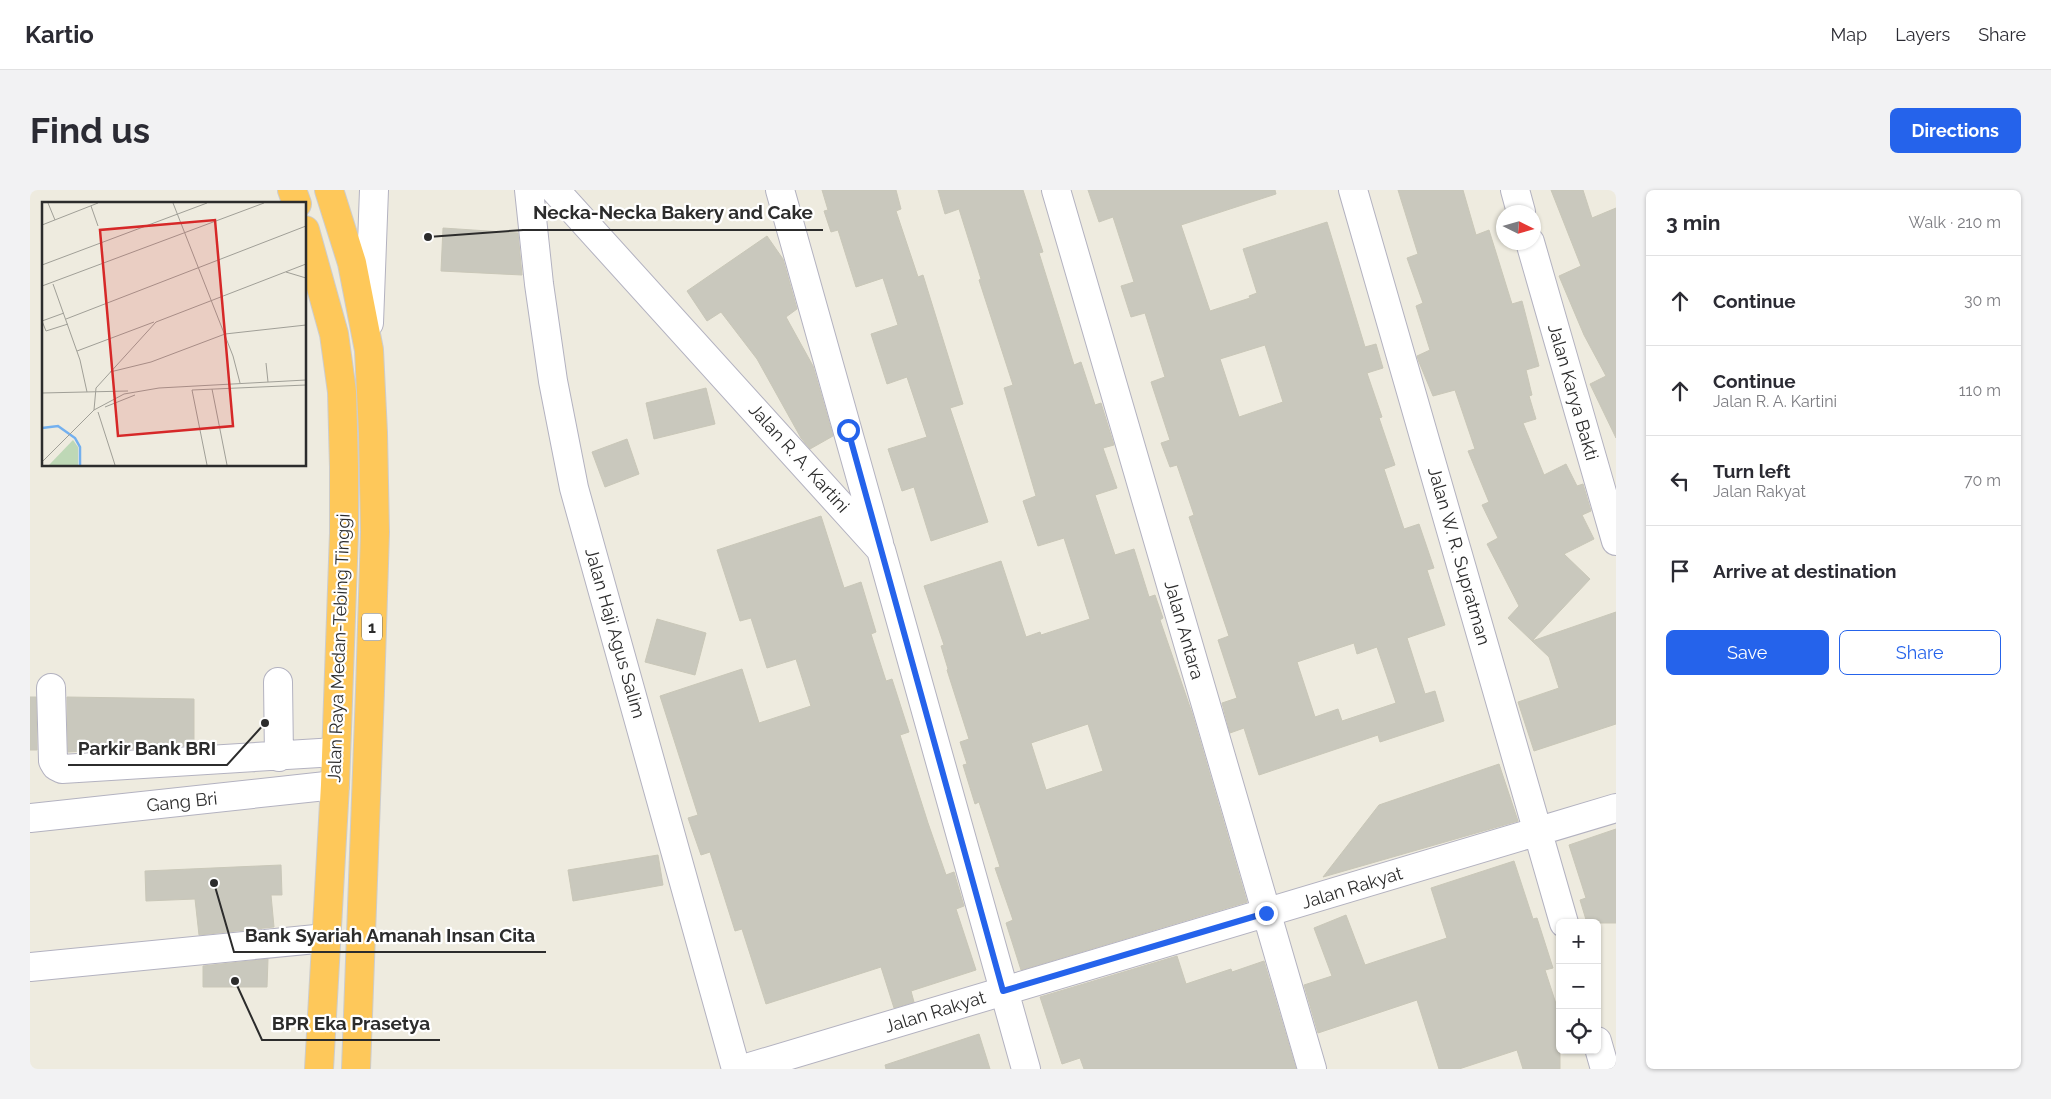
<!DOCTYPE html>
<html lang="en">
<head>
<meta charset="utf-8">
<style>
	body { margin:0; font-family:Raleway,sans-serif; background:#f2f2f3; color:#2b2b33 }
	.controls { position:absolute; right:15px; bottom:15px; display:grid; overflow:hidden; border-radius:8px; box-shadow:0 1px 4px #0004 }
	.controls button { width:45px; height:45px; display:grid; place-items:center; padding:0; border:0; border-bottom:1px solid #e1e1e2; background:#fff; color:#2b2b33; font:25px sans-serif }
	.compass { position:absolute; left:1466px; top:15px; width:45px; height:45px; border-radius:50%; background:#fff; box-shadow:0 1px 4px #0004; rotate:95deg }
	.stop { position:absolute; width:15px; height:15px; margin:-11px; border:4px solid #2563eb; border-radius:50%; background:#fff }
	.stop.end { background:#2563eb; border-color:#fff; box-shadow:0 1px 5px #0008 }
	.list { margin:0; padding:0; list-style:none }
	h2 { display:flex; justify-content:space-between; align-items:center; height:65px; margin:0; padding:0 20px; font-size:21px }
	h2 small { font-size:16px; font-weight:400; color:#7c7c81 }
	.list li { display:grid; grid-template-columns:32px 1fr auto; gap:15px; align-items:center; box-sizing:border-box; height:90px; padding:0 20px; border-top:1px solid #e1e1e2 }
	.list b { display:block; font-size:19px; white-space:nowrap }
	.list p { margin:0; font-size:16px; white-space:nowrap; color:#7c7c81 }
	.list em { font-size:16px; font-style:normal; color:#7c7c81 }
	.actions { display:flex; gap:10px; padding:15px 20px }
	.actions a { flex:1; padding:11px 0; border:1px solid #2563eb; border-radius:8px; text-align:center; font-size:18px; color:#2563eb }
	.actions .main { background:#2563eb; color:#fff }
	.icon { flex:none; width:28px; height:28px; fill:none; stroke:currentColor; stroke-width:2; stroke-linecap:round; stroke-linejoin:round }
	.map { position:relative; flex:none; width:1586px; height:879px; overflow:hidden; border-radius:8px }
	header { display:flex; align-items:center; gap:30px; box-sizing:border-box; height:70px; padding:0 25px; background:#fff; border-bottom:1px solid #e1e1e2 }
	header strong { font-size:24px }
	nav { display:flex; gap:28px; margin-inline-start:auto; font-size:18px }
	.intro { display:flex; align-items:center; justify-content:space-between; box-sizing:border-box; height:120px; padding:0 30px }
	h1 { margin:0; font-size:35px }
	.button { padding:12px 22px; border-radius:8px; background:#2563eb; color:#fff; font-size:18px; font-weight:700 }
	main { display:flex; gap:30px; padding:0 30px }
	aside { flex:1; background:#fff; border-radius:8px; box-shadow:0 1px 4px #0004 }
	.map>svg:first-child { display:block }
	.building { fill:#c9c8bd; stroke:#c9c7b8; fill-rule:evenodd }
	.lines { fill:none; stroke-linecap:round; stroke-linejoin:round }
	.minor-casing { stroke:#b3b2c0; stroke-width:30 }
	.highway-casing { stroke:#ccc; stroke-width:30 }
	.minor { stroke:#fff; stroke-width:28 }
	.highway { stroke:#fec85a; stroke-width:28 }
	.route { stroke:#2563eb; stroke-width:6 }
	.labels { text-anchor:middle; stroke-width:4.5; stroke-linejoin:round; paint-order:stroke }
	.shield { fill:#fff; stroke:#6b6b6b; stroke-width:1 }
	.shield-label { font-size:16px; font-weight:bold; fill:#2c2c2c }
	.street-label { font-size:18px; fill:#2c2c2c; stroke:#fff }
	.inset-river { fill:none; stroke:#73b0ef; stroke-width:2.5 }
	.inset-road { fill:none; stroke:#a09f97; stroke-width:1 }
	.view { fill:#d62828; fill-opacity:0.15; stroke:#d62828; stroke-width:2.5 }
	.inset-edge { fill:none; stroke:#2c2c2c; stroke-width:2.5 }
	.leader { fill:none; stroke:#2c2c2c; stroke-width:2 }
	.callout-dot { fill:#2c2c2c; stroke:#fff; stroke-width:2 }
	.callout-label { font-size:19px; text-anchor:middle; font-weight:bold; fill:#2c2c2c; stroke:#fff; stroke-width:4.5; stroke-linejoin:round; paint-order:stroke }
</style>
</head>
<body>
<header>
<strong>Kartio</strong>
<nav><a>Map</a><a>Layers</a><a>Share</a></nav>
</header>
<div class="intro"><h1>Find us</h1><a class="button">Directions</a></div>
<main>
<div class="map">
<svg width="1586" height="879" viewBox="0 0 1586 879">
	<rect width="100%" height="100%" fill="#eeebdf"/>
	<path class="building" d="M792,0H866L871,19L866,21L888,87L893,85L933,214L920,218L958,332L901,351L884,297L872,301L858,259L897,247L877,187L857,194L841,144L868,135L853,88L826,97L808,40L801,42L794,21L798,20Z
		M908,0H993L1013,62L1009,63L1044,175L1051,172L1065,215L1071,213L1084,255L1073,258L1087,298L1065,305L1085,365L1104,359L1119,407L1125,405L1133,428L1130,430L1162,523L1217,712L991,780L976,733L983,730L965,678L970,677L949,612L945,614L933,575L937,574L930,552L939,549L917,480L918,479L911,456L914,455L894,396L971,371L996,447L1010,442L1011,445L1060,429L1034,348L1008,356L993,311L1006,306L974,198L983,195L949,90L951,89L929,19L915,24ZM1058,534L1073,581L1016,600L1001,553Z
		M1058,0H1245L1246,4L1151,35L1180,121L1220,108L1219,106L1227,103L1213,59L1297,32L1335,157L1346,154L1353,178L1337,183L1352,227L1349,228L1365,275L1354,279L1374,339L1389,334L1404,378L1397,380L1415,435L1377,448L1395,504L1405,501L1414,531L1350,552L1348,545L1229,585L1214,538L1200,543L1192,513L1207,508L1188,450L1199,446L1159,327L1164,325L1147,275L1140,277L1131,253L1140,250L1121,192L1135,187L1115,123L1101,127L1091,96L1104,92L1083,27L1069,32ZM1235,155L1253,212L1209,227L1190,169ZM1324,453L1327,464L1347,457L1366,513L1312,531L1308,519L1285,527L1267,472Z
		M1368,0H1433L1446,45L1459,40L1482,114L1492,111L1509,176L1496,180L1502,205L1499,206L1506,229L1493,233L1514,285L1536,274L1547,296L1553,294L1561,321L1552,325L1564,349L1534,364L1560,389L1502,451L1478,428L1489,416L1457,354L1468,348L1452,315L1459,312L1438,261L1445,259L1425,200L1403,206L1389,172L1387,166L1400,160L1386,116L1393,113L1377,68L1388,64Z
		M1521,0H1553L1562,28L1586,18V248L1560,194L1576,186L1554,145L1529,86L1551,76Z
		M413,38L488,43L492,85L411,81Z
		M737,46L753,69L767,119L756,127L783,176L803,246L780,259L771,248L727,169L691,122L677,131L657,101Z
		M676,198L685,234L624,249L616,213Z
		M597,249L609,284L575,297L562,262Z
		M791,326L814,398L831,392L846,442L841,444L856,491L862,489L879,542L870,545L898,633L916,685L924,682L931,706L934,716L926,719L946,780L881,801L884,812L864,818L851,777L736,814L712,739L705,741L680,662L671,665L658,628L668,625L630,506L712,479L729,533L781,516L766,469L737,478L721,428L710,431L687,360Z
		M1586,422V534L1504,561L1488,512L1529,498L1519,467L1502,451Z
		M627,429L676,443L665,485L615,472Z
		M0,507H6L7,560H0Z
		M37,507L164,509V555L38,562Z
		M1469,574L1488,631L1293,687L1349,615Z
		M1586,639V733H1557L1550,710L1556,708L1539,655Z
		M628,665L633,695L543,711L538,680Z
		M1484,671L1503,729L1507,728L1523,778L1515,780L1530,826V879H1493L1487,860L1429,879H1409L1387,810L1288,843L1274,795L1302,786L1284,738L1316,725L1335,775L1417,748L1401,698Z
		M251,675L252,705H241L244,737L169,745L165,709L116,711L115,681Z
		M1147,766L1156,794L1201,779L1202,782L1234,771L1266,879H1054L1050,868L1032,874L1010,807Z
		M238,769L237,797H173V776Z
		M949,844L960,879H856L855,875Z"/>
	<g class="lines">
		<g class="minor-casing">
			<path id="minor" d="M499,0L509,94L523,191L544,298L706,879
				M525,0L851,360L996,879
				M750,0L849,353
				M1026,0L1282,879
				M1323,0L1534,733
				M1485,0L1491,22
				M1500,52L1586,351
				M339,133L344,0
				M248,492L249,567
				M21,498L23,571L26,576L32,579L306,562
				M0,628L305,595
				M0,777L296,748
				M1567,851L1575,879
				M713,879L1586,618"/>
		</g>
		<g class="highway-casing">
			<path id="highway" d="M262,0L267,14
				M299,0L322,73L339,160L343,243L345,342L340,501L326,879
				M275,40L304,144L312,202L314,277V343L305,595L289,879"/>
		</g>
		<use href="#minor" class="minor"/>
		<use href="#highway" class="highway"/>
	</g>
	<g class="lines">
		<path class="route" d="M818,240L973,801L1236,723"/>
	</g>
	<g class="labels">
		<rect class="shield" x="332" y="423.5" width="20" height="27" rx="4"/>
		<g class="shield-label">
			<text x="342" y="443">1</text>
		</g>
		<g class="street-label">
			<text transform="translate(1543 202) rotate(74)" y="6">Jalan Karya Bakti</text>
			<text transform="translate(769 268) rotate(48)" y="6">Jalan R. A. Kartini</text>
			<text transform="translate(1429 366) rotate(74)" y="6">Jalan W. R. Supratman</text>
			<text transform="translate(1154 440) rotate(74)" y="6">Jalan Antara</text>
			<text transform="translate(585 443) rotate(74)" y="6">Jalan Haji Agus Salim</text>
			<text transform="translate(309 458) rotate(-88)" y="6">Jalan Raya Medan-Tebing Tinggi</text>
			<text transform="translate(152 612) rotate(-6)" y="6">Gang Bri</text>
			<text transform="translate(1322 698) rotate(-17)" y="6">Jalan Rakyat</text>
			<text transform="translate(905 822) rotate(-17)" y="6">Jalan Rakyat</text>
		</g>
	</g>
	<g transform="translate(12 12)">
		<rect width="264" height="264" fill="#eeebdf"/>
		<path d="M31,238L36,245V263H7Z" fill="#bed8b6"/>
		<path class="inset-river" d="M0,226L16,224L33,236L38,245V263"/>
		<path class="inset-road" d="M6,1L13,18M131,1L191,154L198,181M49,4L56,24M0,23L56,1M0,63L165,1M244,70L264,76M11,82L38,158L45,190M0,84L222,1M24,117L264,24M0,119L4,129L26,122M0,119L22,111M35,149L112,120M224,161L226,180M68,170L109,160L183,132L264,123M170,187L185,263M150,188L165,263M150,188L264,183M0,191L86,189M63,205L93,193M52,208L54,186L114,120L264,62M56,210L73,263M0,260L52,208L82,192L117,186L264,178"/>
		<path class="view" d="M173,18L191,224L76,234L58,28Z"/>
		<rect width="264" height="264" class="inset-edge"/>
	</g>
	<path class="leader" d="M398 47L493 40H793M235 533L197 575H38M184 693L204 762H516M205 791L232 850H410"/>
	<g class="callout-dot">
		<circle cx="398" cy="47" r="5"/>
		<circle cx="235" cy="533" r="5"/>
		<circle cx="184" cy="693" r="5"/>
		<circle cx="205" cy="791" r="5"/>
	</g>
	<g class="callout-label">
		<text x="643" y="29">Necka-Necka Bakery and Cake</text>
		<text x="117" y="565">Parkir Bank BRI</text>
		<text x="360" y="752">Bank Syariah Amanah Insan Cita</text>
		<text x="321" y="840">BPR Eka Prasetya</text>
	</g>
</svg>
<div class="controls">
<button>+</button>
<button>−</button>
<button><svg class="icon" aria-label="locate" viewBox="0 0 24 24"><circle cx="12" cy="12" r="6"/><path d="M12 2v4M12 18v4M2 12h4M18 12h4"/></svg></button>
</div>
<svg class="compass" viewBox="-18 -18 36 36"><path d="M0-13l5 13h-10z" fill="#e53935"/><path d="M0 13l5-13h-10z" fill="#7c7c81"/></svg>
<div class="stop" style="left:818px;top:240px"></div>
<div class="stop end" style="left:1236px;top:723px"></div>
</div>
<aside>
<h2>3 min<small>Walk · 210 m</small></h2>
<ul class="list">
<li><svg class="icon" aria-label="ahead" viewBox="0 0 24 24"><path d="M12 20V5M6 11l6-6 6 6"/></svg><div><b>Continue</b></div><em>30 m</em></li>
<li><svg class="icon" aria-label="ahead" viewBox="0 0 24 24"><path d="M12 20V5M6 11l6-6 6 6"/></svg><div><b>Continue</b><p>Jalan R. A. Kartini</p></div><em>110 m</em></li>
<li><svg class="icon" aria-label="left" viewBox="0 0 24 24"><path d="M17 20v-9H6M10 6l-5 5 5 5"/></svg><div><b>Turn left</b><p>Jalan Rakyat</p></div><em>70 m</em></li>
<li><svg class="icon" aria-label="arrive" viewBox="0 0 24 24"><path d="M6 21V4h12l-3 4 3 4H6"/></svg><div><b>Arrive at destination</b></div></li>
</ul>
<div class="actions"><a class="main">Save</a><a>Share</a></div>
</aside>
</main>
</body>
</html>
